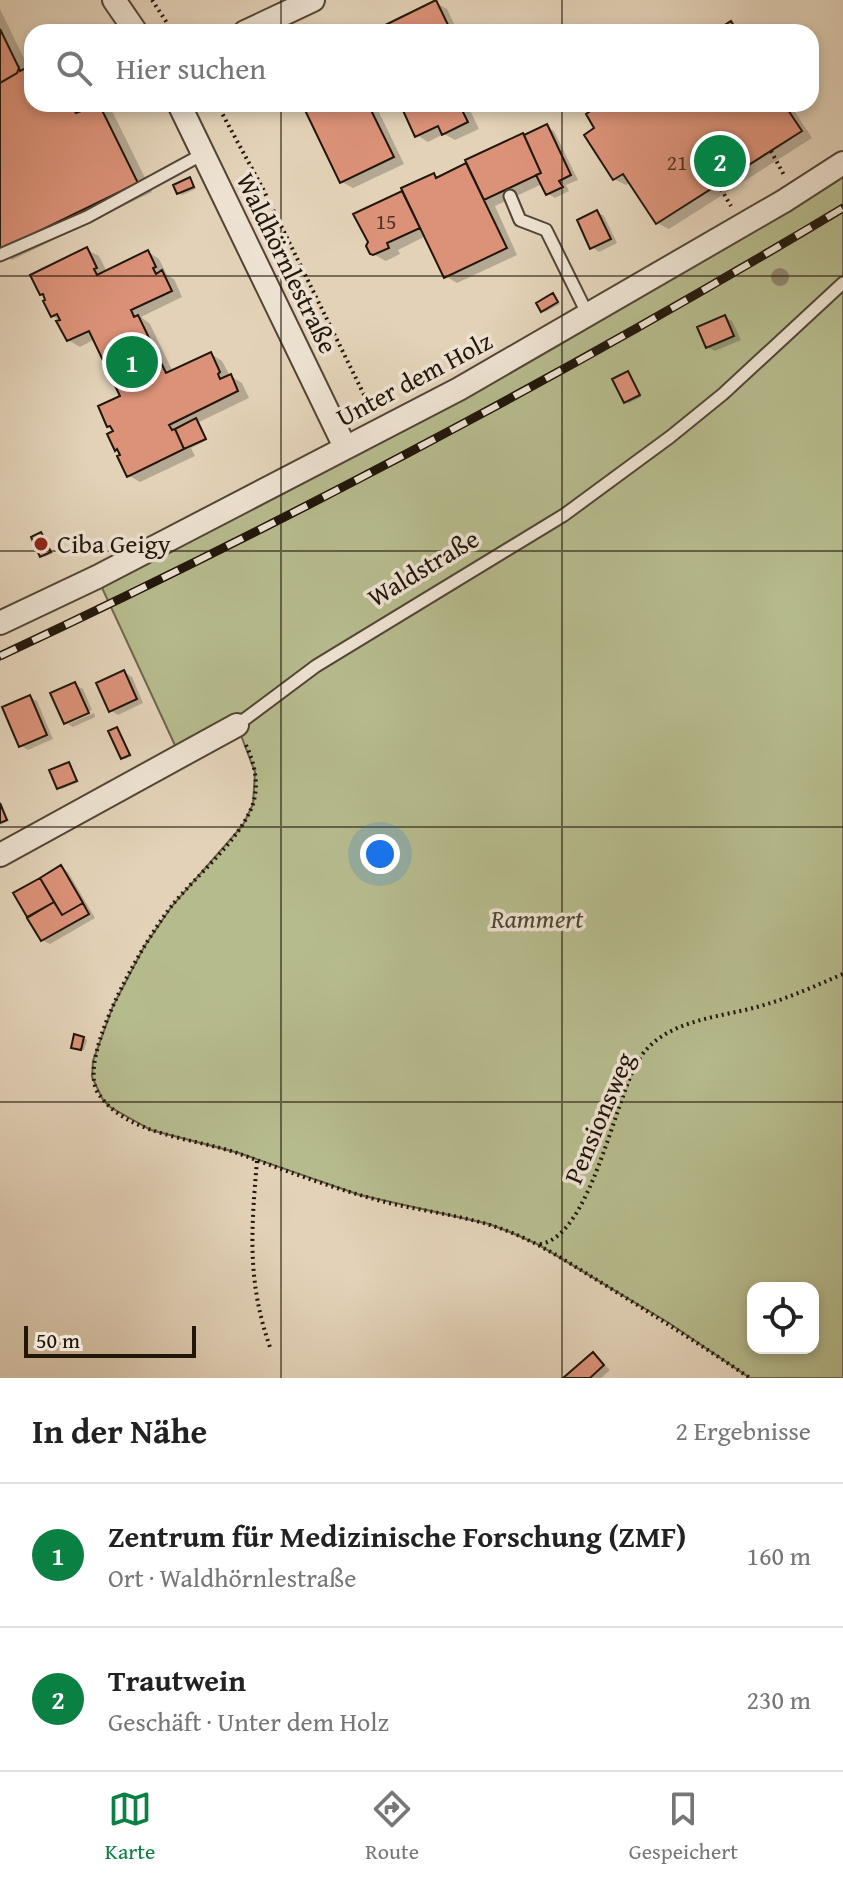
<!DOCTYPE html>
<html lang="de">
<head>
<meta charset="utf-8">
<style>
	body { margin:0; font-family:"Gentium Book Plus",serif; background:#f6f6f6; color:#222 }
	.controls { position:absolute; right:24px; bottom:24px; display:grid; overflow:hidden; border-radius:16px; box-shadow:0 4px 12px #0003 }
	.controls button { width:72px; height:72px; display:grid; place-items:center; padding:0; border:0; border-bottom:2px solid #e0e0e0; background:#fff; color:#222; font:40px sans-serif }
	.scale { position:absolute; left:24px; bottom:20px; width:172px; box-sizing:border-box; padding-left:8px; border:4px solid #21160a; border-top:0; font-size:22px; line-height:28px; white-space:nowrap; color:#21160a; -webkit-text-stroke:6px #ede2d1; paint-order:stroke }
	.you { position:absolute; left:380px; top:854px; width:28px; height:28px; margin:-20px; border:6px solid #fff; border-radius:50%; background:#1a73e8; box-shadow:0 0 0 12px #1a73e833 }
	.badge { display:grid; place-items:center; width:52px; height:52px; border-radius:50%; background:#0b8043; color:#fff; font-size:26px; font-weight:700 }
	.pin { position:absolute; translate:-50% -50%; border:4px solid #fff; box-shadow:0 2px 8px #0006 }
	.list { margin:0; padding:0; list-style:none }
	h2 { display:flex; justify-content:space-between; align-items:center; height:104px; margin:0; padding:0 32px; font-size:34px }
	h2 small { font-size:26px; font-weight:400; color:#767676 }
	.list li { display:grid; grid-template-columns:52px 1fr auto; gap:24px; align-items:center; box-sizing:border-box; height:144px; padding:0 32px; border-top:2px solid #e0e0e0 }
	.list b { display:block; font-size:30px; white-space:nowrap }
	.list p { margin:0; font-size:26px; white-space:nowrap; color:#767676 }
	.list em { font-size:26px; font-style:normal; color:#767676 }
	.icon { flex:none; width:44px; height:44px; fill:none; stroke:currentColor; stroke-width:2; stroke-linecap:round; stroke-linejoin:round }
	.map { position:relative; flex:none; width:843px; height:1378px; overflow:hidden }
	.search { position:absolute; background:#fff; box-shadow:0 4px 12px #0003; left:24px; right:24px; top:24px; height:88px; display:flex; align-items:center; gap:20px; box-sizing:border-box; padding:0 28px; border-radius:24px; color:#767676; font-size:30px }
	.sheet { height:392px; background:#fff }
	nav { display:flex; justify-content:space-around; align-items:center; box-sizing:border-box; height:112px; border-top:2px solid #e0e0e0; background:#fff; font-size:22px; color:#767676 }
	nav a { display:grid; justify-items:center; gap:4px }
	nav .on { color:#0b8043 }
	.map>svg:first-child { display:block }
	.green { fill:#b6bb8d; stroke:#6c684c; stroke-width:2; fill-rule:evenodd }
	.shadow { fill:#0003 }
	.building { fill:#dc9279; stroke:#21160a; stroke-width:2 }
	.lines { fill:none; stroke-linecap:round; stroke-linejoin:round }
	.service-casing { stroke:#524536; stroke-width:15 }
	.minor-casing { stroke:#524536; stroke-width:26 }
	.path { stroke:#21160a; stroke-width:4; stroke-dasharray:2 4; stroke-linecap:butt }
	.service { stroke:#ede2d1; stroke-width:11 }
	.minor { stroke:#ede2d1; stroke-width:22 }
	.rail-casing { stroke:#21160a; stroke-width:9 }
	.rail { stroke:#ede2d1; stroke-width:6; stroke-dasharray:18; stroke-linecap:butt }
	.tree { fill:#91866e }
	.grid { fill:none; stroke:#21160a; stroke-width:2; stroke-opacity:0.55 }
	.poi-dot { fill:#8f2418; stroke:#ede2d1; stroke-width:3 }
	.labels { text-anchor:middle; stroke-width:7; stroke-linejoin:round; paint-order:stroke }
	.number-label { font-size:22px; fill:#503526 }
	.street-label { font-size:26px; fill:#21160a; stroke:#ede2d1 }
	.poi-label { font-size:26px; fill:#21160a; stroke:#ede2d1; text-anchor:start }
	.park-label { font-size:26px; font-style:italic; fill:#4e4831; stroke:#ede2d1 }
</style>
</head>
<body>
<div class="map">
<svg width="843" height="1378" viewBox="0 0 843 1378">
	<rect width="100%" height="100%" fill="#e3d2b8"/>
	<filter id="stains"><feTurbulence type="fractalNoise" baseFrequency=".0025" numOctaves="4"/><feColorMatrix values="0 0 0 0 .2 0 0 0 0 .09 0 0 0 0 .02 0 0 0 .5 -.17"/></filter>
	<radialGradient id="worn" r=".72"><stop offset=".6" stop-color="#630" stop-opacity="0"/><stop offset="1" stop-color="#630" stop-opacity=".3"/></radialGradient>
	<path class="green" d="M843,163V1378H750L669,1323L537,1244L510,1232L489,1224L360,1195L239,1153L151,1130L110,1107L103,1100L92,1077L93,1061L113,1006L144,947L172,906L243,825L253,804L255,772L237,725L180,756L97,577L345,447ZM753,1288H813V1348H753Z"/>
	<path class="shadow" d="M436,3L447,9L458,32H375Z
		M0,9L29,69L32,67V104H75L82,112L98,104L113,113L152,192L12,260L0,253Z
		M304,104H375L404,164L353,188L342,182Z
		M402,104H467L479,129L455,140L444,134L428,142L417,135Z
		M605,104H790L812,138L669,229L657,223L631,182L626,185L614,179L597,129Z
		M547,127L554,131L578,180L566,185L569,191L555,198L547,193L542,184L495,206L517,255L457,283L445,276L426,236L398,250L400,254L386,261L371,253L370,241L356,215L434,175L439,178L523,135L526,137Z
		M190,180L196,189L182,195L179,193Z
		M597,212L604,216L617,243L599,252L592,247Z
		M87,250L99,256L107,272L148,252L159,259L167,275L174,279L182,297L141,317L150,324L173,372L211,354L222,361L230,376L242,383L249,398L199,422L207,440L191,448L195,456L140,482L128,475L121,452L116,449V432L109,426L123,397L95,339L80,347L68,340L62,321L52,316L46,297L41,294Z
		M553,296L560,304L545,312L542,310Z
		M725,317L732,321L741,340L715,351L707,347Z
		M628,373L641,397L629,403L626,401Z
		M41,534L53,553L45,557L42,555Z
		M124,672L132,677L143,703L118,715L110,710Z
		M75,685L83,689L92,710L67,720V724L65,723Z
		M29,697L37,701L53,739L28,750L21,746Z
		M94,713L95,717L73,727L68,724Z
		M117,729L132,756L125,759L122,758Z
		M69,764L79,782L62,789L59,788Z
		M0,803L9,821L0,825Z
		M61,867L68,872L95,918L50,944L42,940L16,894Z
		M84,1038L87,1040L84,1050L76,1048Z
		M593,1354L610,1370L601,1378H566Z"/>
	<path class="building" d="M436,0L450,29L444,32H371Z
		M731,21L738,32H714Z
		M0,29L19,68L17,73L0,83Z
		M32,65V104H69L76,113L99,104L138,183L0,250V83L17,73L19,68L20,71Z
		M302,104H368L394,157L340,183Z
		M400,104H459L468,122L442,135L438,126L415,137Z
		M601,104H784L802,131L656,224L623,174L613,180L584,135L594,128L586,114Z
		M547,124L571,175L559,181L563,187L546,195L536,175L541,173L524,135Z
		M523,133L541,173L484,200L465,160Z
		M466,163L507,248L444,278L401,188L434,173L436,178Z
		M190,177L194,187L177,194L173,185Z
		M402,191L420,228L387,243L389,248L373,255L370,254L366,246L368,242L353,214Z
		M597,210L611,239L590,249L577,220Z
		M87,247L97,268L94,269L97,275L148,250L156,267L153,268L156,274L162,270L172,291L131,310L134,317L138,315L166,373L211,352L220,372L218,374L220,379L231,374L238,391L169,425L172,430L175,429L184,449L127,477L117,456L120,455L117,449L115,451L107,434L113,431L110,426L107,427L98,406L120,396L89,331L67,341L56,321L60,320L57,314L51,317L43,301L45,300L43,294L40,295L30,275Z
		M553,293L558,302L541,312L536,303Z
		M725,315L734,336L706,348L697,327Z
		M628,371L640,395L624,403L612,379Z
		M196,418L206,439L184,449L175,429Z
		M41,532L51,552L40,557L31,537Z
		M124,670L137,699L109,712L96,683Z
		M75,682L89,713L64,724L50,693Z
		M30,695L47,735L19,747L2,707Z
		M117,727L130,755L121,759L108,731Z
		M69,762L77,781L57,789L49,770Z
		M0,803L7,820L0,823Z
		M61,865L83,903L62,915L40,878Z
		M40,878L54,902L27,917L13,893Z
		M54,902L62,915L83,903L89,914L41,941L27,918Z
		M74,1034L84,1037L81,1050L71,1048Z
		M593,1352L604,1365L590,1378H563Z"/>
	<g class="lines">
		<g class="service-casing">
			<path id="service" d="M510,196L520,220L546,230L588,315
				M0,255L87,217L203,154
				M237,725L316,666L564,515L670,437L723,394L843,283"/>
		</g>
		<g class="minor-casing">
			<path id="minor" d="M114,0L136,32
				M245,32L313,0
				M179,104L345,447
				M0,623L97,577L459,389L784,201L843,163
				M0,855L237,725"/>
		</g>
		<path class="path" d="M152,0L173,32
			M217,104L263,189L371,409
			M771,151L785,177
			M718,184L731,206
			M246,745C255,764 259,784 253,804C240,840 198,874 174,903C148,934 75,1056 98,1093C126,1136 196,1138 240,1154C289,1172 338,1190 389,1203C423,1211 458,1215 490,1225C527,1236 560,1257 592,1277C646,1310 698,1343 750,1378
			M257,1161C251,1231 247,1283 271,1350
			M540,1244C590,1237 614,1102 638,1061C662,1020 717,1018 757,1007C787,999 815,986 843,974"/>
		<use href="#service" class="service"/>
		<use href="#minor" class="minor"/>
		<g class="rail-casing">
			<path id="rail" d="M0,656C288,521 570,372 843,208"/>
		</g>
		<use href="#rail" class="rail"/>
	</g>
	<circle class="tree" cx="780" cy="277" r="9"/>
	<path class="grid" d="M281,0V32M562,0V32M281,104V1378M562,104V1378M0,276H843M0,551H843M0,827H843M0,1102H843"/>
	<circle class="poi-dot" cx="41" cy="544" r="8"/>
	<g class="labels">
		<g class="number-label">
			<text x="677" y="170">21</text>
			<text x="386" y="229">15</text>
		</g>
		<g class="street-label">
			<text transform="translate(287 263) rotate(64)" y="9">Waldhörnlestraße</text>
			<text transform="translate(414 379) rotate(-28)" y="9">Unter dem Holz</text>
			<text transform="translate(423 568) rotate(-31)" y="9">Waldstraße</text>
			<text transform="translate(599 1118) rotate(-67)" y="9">Pensionsweg</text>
		</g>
		<g class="poi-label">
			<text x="57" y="553">Ciba Geigy</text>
		</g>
		<g class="park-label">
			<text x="537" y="928">Rammert</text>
		</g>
	</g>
	<rect width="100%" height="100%" filter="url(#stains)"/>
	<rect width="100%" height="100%" fill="url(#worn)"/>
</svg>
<div class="controls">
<button><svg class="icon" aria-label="locate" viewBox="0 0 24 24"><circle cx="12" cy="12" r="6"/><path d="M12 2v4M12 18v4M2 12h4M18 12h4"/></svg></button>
</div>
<div class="scale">50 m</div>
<div class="you"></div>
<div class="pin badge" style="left:132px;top:362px">1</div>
<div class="pin badge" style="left:720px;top:161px">2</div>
<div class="search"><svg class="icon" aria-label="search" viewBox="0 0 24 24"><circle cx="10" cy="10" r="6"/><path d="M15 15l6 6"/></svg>Hier suchen</div>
</div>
<section class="sheet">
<h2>In der Nähe<small>2 Ergebnisse</small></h2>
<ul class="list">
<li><span class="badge">1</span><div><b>Zentrum für Medizinische Forschung (ZMF)</b><p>Ort · Waldhörnlestraße</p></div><em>160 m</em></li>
<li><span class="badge">2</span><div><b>Trautwein</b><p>Geschäft · Unter dem Holz</p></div><em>230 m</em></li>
</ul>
</section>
<nav>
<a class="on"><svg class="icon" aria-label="map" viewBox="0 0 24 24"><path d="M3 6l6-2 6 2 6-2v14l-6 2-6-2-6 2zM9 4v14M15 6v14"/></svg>Karte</a>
<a><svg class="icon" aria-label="directions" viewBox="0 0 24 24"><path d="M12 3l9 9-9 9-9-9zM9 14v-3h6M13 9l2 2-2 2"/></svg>Route</a>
<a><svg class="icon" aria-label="saved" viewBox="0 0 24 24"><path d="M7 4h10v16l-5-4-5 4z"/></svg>Gespeichert</a>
</nav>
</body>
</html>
